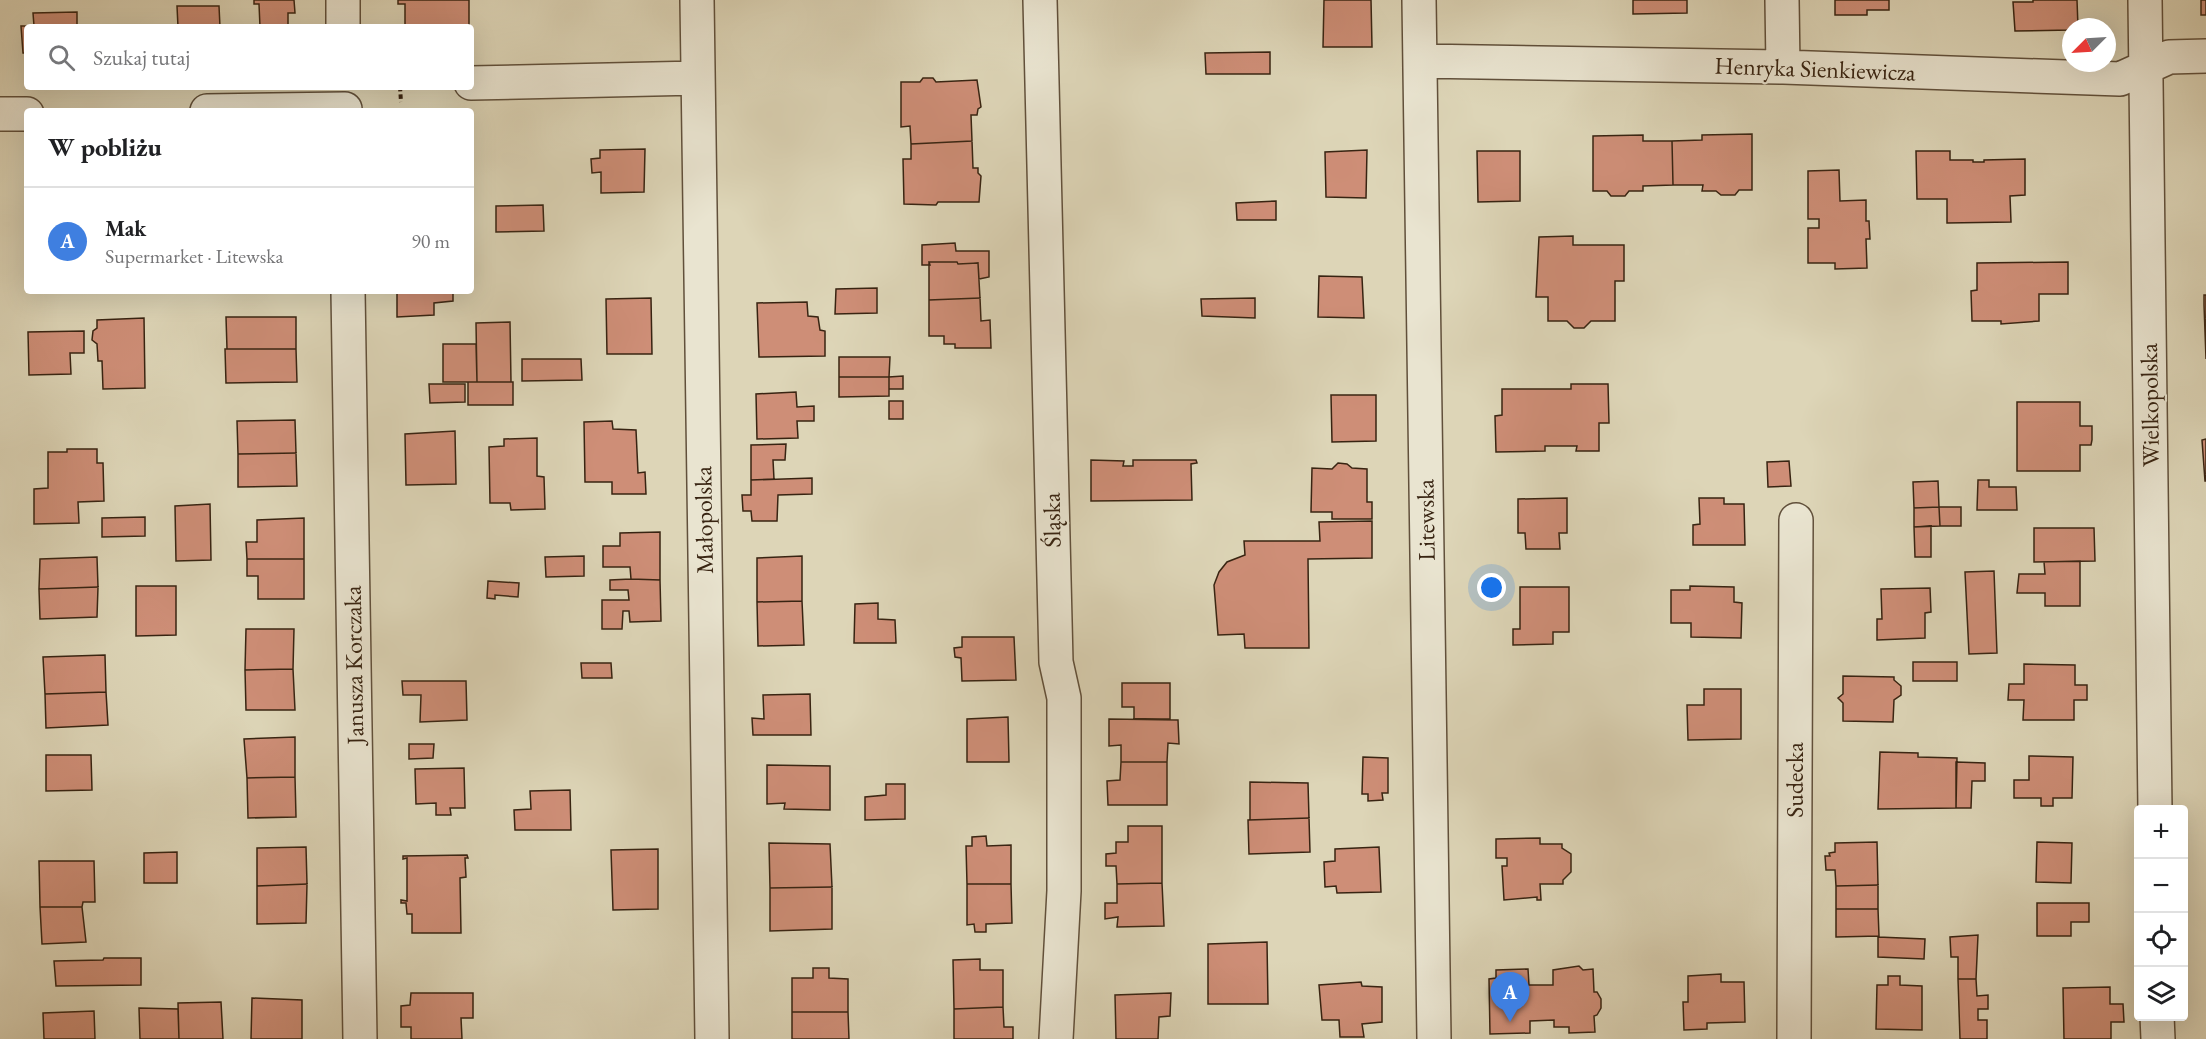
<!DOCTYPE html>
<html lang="pl">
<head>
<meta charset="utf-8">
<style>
	body { margin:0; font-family:"EB Garamond",serif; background:#f2f2f2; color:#202124 }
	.controls { position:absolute; right:18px; bottom:18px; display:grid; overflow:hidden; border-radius:6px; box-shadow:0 6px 24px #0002 }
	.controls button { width:54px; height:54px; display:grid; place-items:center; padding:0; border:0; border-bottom:2px solid #e0e0e0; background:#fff; color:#202124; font:30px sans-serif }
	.compass { position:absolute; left:2062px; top:18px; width:54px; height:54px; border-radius:50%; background:#fff; box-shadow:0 6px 24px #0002; rotate:246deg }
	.you { position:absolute; left:1492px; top:588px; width:21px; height:21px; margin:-15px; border:4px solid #fff; border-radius:50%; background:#1a73e8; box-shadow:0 0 0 9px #1a73e833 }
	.badge { display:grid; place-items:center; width:39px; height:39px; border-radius:50%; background:#7c3aed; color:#fff; font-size:20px; font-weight:700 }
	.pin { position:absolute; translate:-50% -50px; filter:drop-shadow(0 2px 3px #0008) }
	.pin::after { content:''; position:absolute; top:32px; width:21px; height:18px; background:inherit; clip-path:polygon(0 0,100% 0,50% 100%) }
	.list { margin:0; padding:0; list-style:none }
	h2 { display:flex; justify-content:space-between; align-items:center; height:78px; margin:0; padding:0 24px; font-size:26px }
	h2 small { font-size:20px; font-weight:400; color:#757577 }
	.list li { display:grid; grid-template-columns:39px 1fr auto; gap:18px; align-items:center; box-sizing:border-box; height:108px; padding:0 24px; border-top:2px solid #e0e0e0 }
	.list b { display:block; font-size:22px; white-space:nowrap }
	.list p { margin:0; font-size:20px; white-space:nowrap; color:#757577 }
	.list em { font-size:20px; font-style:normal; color:#757577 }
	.icon { flex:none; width:33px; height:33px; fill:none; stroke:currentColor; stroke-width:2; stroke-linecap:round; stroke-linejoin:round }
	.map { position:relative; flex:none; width:2206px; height:1039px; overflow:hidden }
	.search { position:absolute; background:#fff; box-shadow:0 6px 24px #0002; left:24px; top:24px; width:450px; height:66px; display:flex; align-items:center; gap:15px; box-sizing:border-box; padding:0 21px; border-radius:6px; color:#757577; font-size:22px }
	.panel { position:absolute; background:#fff; box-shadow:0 6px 24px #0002; left:24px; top:108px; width:450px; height:186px; border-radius:6px }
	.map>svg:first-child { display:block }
	.building { fill:#ce8e77; stroke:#382412; stroke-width:1.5 }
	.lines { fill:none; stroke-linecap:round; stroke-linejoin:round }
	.minor-casing { stroke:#61503b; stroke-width:36 }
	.path { stroke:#382412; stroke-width:4; stroke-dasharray:4.5 3; stroke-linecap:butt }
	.minor { stroke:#e9e4d0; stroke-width:33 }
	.labels { text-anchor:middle; stroke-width:4.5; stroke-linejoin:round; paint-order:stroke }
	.street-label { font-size:24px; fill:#382412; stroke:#e9e4d0 }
</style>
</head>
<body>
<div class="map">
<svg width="2206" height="1039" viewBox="0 0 2206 1039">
	<rect width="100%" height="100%" fill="#ddd5b7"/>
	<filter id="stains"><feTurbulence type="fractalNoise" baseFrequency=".00333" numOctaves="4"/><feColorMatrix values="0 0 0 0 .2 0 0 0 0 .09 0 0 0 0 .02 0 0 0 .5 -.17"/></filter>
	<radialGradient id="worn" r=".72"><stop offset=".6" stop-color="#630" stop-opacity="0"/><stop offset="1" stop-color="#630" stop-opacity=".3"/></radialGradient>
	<path class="building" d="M254,0H294L295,13H288V27H260L259,4H254Z
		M398,0H469V27H405V4H398Z
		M1324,0H1371L1372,47H1323Z
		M1633,0H1687V13L1633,14Z
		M1835,0H1889V10H1867V15H1835Z
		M2033,0H2077L2078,27H2071V30L2015,31L2013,2H2033Z
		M2201,0H2206V15H2201Z
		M177,6H219L220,27H178Z
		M77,12V27H27V53H23L21,26H34L33,13Z
		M1270,52V74H1206L1205,53Z
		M923,78H933L936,82L977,80L981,107L978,109L977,115H971L972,141L911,144L910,126L901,127V82H920Z
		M106,87H144V88L106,89Z
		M1752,134V190H1739L1735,195H1721L1716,191H1702L1703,185H1673L1672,141L1702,140V135Z
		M1643,135V141H1672L1673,185L1643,186V191H1629L1625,196H1611L1607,191H1593V136Z
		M972,141L973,168H978V173L981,176L979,202H938L936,205L904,204L903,159H911V144Z
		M645,149L644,192L601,193V172L592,173L591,159L600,158V150Z
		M1367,150L1366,198L1326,197L1325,152Z
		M1477,151H1520V201L1478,202Z
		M1916,151H1950V160H1973V162H1984V160L2025,159V195L2010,196L2011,222L1947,223V199H1917Z
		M1839,170L1840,201L1866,200V221H1869L1870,239H1866L1867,268L1835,269V263H1808V228H1819V219H1808V171Z
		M1276,201V220H1237L1236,203Z
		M543,205L544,231L496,232V206Z
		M1573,236V245H1624V281H1615V321H1591L1584,328H1574L1567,321H1548V297H1536L1539,237Z
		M955,243L956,251H989V277L979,279L978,263L958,264L957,262H929L930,265H922V245Z
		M929,262H957L958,264L978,263L980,298L929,300Z
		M2068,262V294H2039V321L2001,324V321H1972L1971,291L1977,290V263Z
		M1319,276L1362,277L1364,318L1318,317Z
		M877,288V313L835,314L836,289Z
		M397,291H453V301L434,303V315L397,317Z
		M2204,295H2206V359L2204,305Z
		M651,298L652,354H607L606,299Z
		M980,298L981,321L990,320L991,348H955V344H944V336H929V300Z
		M1255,298V318L1202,316L1201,299Z
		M807,302L808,316L818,317L820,330L825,331V356L759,357L757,303Z
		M226,317H296V349H227Z
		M144,318L145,388L103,389L102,361H98L97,344L92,340L93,331L97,328V320Z
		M510,322L511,382H477L476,323Z
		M84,331V353H70L71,374L29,375L28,332Z
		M443,344H476L477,382H443Z
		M225,349H296L297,382L226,383Z
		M839,357H890L889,377H839Z
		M522,359H581L582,380L522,381Z
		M903,376V389H889V377Z
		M839,377H889V396L839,397Z
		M468,382H513V405H468Z
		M429,384H465V402L430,403Z
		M1571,384H1608L1609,423H1599V451H1576L1577,446H1545V451L1496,452L1495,416L1502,415V389H1571Z
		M796,392L797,407L814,406V421H797L798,438L757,439L756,394Z
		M1331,395H1376V441L1332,442Z
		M889,401H903V419H889Z
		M2017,402H2080V426H2092V440L2091,445H2080V471H2017Z
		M295,420L296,453L238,454L237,421Z
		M612,421L613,429L636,430L638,473L645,472L646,494H612V482H585L584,422Z
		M455,431L456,484L406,485L405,434Z
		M537,438V476L544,477L545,509L511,510L510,503H490L489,447L504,446V439Z
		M2206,439V481H2205L2202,440Z
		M786,444L785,460H773L774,479L751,480V445Z
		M67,449H97V463H103L104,501L78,502L79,523L34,524V489L48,488V452H67Z
		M296,453L297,486L238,487V454Z
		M1091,460L1124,461L1123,466H1133V460H1196L1197,463L1191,464L1192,500L1091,501Z
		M1789,461L1791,486L1768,487L1767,462Z
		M1338,463L1347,464L1352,468L1367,469V502H1372V519H1332V512H1311L1312,468L1332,469Z
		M812,478V494L778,495L777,521H752L751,511H743L742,495H751V480Z
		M1978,480H1989V487H2016L2017,510H1977Z
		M1938,481L1939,507L1914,508L1913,482Z
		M1567,498V533H1559L1560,549H1526L1525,533H1518V499Z
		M1699,498H1724V504H1744L1745,545H1693V525L1700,524Z
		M210,504L211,560L176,561L175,506Z
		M1939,507H1961V526H1940Z
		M1939,507L1940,526L1914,527V508Z
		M145,517V536L102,537V518Z
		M304,518V559H247L246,542H257V520Z
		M1372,521V558L1308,559L1309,648H1245L1244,634L1218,635L1214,585L1219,572L1227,562L1245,555L1244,541H1320L1319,522Z
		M1931,526V557H1915L1914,527Z
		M2034,528H2094L2095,561L2034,562Z
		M660,532V580L631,579L630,567H603V546H620V533Z
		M584,556V576L546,577L545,557Z
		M802,556V601L757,602V558Z
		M97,557L98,587L39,589L40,559Z
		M247,559H304V599H258V576H247Z
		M2080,561V606H2045V593H2017L2019,574H2045L2044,562Z
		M1994,571L1997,653L1969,654L1965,572Z
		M631,579L660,580L661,621L630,622L629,611H623L622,629H602V600H629L628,590H610V580Z
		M488,581L519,583L518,597L495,595V599L487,598Z
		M136,586H176V635L136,636Z
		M1690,586L1734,587V602L1742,603L1741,638L1691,637V623H1671V590H1690Z
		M98,587L97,617L40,619L39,589Z
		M1520,587H1569V632H1553V644L1513,645V629H1520Z
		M1930,588L1931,612L1925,613V638L1877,640V619H1882L1881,589Z
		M802,601L804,645L758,646L757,602Z
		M878,603V619L895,620L896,643H854L855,604Z
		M246,629H294L293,669L245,670Z
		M962,637H1014L1016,680L962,681L961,658L955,657L954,648L962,647Z
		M105,655L106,692L45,694L43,657Z
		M1913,662H1957V681H1913Z
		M581,663H611L612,678H582Z
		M2024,664L2075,665V685H2087V700H2074V720H2023L2024,700H2008L2009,684H2024Z
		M293,669L295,710H246L245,670Z
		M1843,676L1894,677V680L1901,686V695L1894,700L1893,722L1843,721V703L1838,698L1843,694Z
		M402,681H466L467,720L420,722L421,695H403Z
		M1122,683H1170V719H1134V707H1122Z
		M1704,689H1741V739L1688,740L1687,705H1704Z
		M106,692L108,725L46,728L45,694Z
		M810,694L811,735H753L752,718L764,719L763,695Z
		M1008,717L1009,762H967V719Z
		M1109,719L1178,720L1179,744L1168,743L1167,762H1121V745L1109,746Z
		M295,737V777L247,778L244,739Z
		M409,744H434L433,758L409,759Z
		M1880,752L1918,753V757L1957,758L1956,808L1878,809Z
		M46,755H91L92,790L46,791Z
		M2029,756L2073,757L2072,798H2053V806H2041V798H2014V780H2029Z
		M1363,757L1388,758V793H1382L1383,800L1368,801V794H1362Z
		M1121,762H1167V805H1108L1107,781L1120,780Z
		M1956,762L1985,763V781H1972L1971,808H1956Z
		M767,765L830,766V810L784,809L785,803L767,804Z
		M464,768L465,808H450L451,815H436V803L416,804L415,769Z
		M295,777L296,817L248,818L247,778Z
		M1250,782L1308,783L1309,818L1250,820Z
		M886,784H905V819L865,820V797L886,795Z
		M570,790L571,830H515L514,810L531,809L530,791Z
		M1309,818L1310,852L1249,854L1248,820Z
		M1128,826H1162V883L1117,884L1116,866H1106V854L1116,853V842H1128Z
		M986,836L987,846L1011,845V884H967L966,846H972V837Z
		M1540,838V844H1562V848L1571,854V872L1563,880V884H1540L1541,900H1537V897L1504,900L1502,866H1507V858H1496V839Z
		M1877,842L1878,885L1836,886L1835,870H1826L1825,856H1830L1829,853L1835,852V843Z
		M2037,842L2072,843L2071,883L2036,882Z
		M769,843L830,844L832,887L770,888Z
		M306,847L307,884L257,886V848Z
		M1379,847L1381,892L1337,893L1336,886L1325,887L1324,862L1335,861V849Z
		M658,849V909L613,910L611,850Z
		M177,852V883H144V853Z
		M467,855L468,858H465L466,877L460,878L461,933H412V914H407L406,903H401V900L407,901V858L403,859V856Z
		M39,861H94L95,902H83L82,907H40Z
		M1162,883L1164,926L1117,927L1118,917L1105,919V903H1117V884Z
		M307,884L306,923L257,924V886Z
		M967,884H1011L1012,923L986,924V932H975L974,924L967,925Z
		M1878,885V909H1836V886Z
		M832,887V929L770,931V888Z
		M2037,903H2089V922H2071V936H2037Z
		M40,907H82L86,942L42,944Z
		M1836,909H1878L1879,936L1836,937Z
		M1978,935L1976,979H1958V957H1951L1950,937Z
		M1878,937L1925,939L1924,959L1878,957Z
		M1267,942L1268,1004H1208V944Z
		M104,958H141V985L56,986L54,961L103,960Z
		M980,959V970H1003V1007L954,1009L953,960Z
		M1579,966L1583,970L1593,969L1594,992H1597L1601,999V1008L1597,1015L1594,1016L1595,1032L1569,1033V1027H1554V1020L1530,1021V1033L1490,1034L1489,979L1496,978V970L1528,969L1529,985H1553V970Z
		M813,968H829V978L848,979V1012H792V978H813Z
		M1721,974V982H1744L1745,1022L1707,1023V1029L1684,1030L1683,1002H1688V976Z
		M1888,976H1900V985L1922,986V1030L1876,1029L1877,985H1888Z
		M1958,979H1976L1977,996L1988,995V1009H1978V1020H1987V1039H1960Z
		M1361,982L1362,986L1382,987V1022L1362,1024L1364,1037H1340L1339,1020H1322L1319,985Z
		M2110,987V1004H2123L2124,1022H2111V1039H2064L2063,988Z
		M411,993H473V1018H461L462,1039H411V1027H401V1006L410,1005Z
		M1171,993L1170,1016L1159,1017L1158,1039H1116L1115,995Z
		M252,998L302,1000V1039H251Z
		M221,1002L223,1039H179L178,1003Z
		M1003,1007L1004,1027H1013V1039H954V1009Z
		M139,1008L178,1009L179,1039H140Z
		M94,1011L95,1039H44L43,1013Z
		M792,1012H848L849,1039H792Z"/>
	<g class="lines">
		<g class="minor-casing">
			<path id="minor" d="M343,0V27
				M697,0L712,1039
				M1040,0L1056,662L1064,698V891L1056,1039
				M1419,0L1434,1039
				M1782,0L1783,67
				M2145,0L2155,810
				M1420,61L1783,67L2120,79L2169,57L2206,56
				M471,83L698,78
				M207,111L345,109
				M0,114H27
				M348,291L360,1039
				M2157,1016L2158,1039
				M1794,1039L1796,520"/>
		</g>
		<path class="path" d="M400,87L401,102"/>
		<use href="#minor" class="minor"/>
	</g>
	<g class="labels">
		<g class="street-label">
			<text transform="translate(1815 69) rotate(2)" y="8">Henryka Sienkiewicza</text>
			<text transform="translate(2150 405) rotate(-91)" y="8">Wielkopolska</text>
			<text transform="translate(704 520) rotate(-91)" y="8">Małopolska</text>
			<text transform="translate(1052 520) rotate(-91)" y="8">Śląska</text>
			<text transform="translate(1426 520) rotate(-91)" y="8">Litewska</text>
			<text transform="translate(354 665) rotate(-91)" y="8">Janusza Korczaka</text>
			<text transform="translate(1795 780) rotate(-90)" y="8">Sudecka</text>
		</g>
	</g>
	<rect width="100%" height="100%" filter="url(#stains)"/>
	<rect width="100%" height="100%" fill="url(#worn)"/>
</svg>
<div class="controls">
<button>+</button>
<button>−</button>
<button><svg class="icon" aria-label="locate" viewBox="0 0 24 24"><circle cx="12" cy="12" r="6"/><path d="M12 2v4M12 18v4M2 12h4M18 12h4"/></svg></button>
<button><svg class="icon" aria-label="layers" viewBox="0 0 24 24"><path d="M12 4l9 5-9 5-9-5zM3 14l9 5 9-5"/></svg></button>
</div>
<svg class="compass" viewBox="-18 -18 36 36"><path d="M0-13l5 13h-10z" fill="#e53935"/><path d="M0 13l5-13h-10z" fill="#757577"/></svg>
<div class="you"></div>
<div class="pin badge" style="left:1510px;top:1022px;background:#3f7fe0">A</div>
<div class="search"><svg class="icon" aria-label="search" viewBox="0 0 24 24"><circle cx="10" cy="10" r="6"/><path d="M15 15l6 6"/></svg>Szukaj tutaj</div>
<section class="panel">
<h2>W pobliżu<small></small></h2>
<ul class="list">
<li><span class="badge" style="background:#3f7fe0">A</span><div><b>Mak</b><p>Supermarket · Litewska</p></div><em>90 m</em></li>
</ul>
</section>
</div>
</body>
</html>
